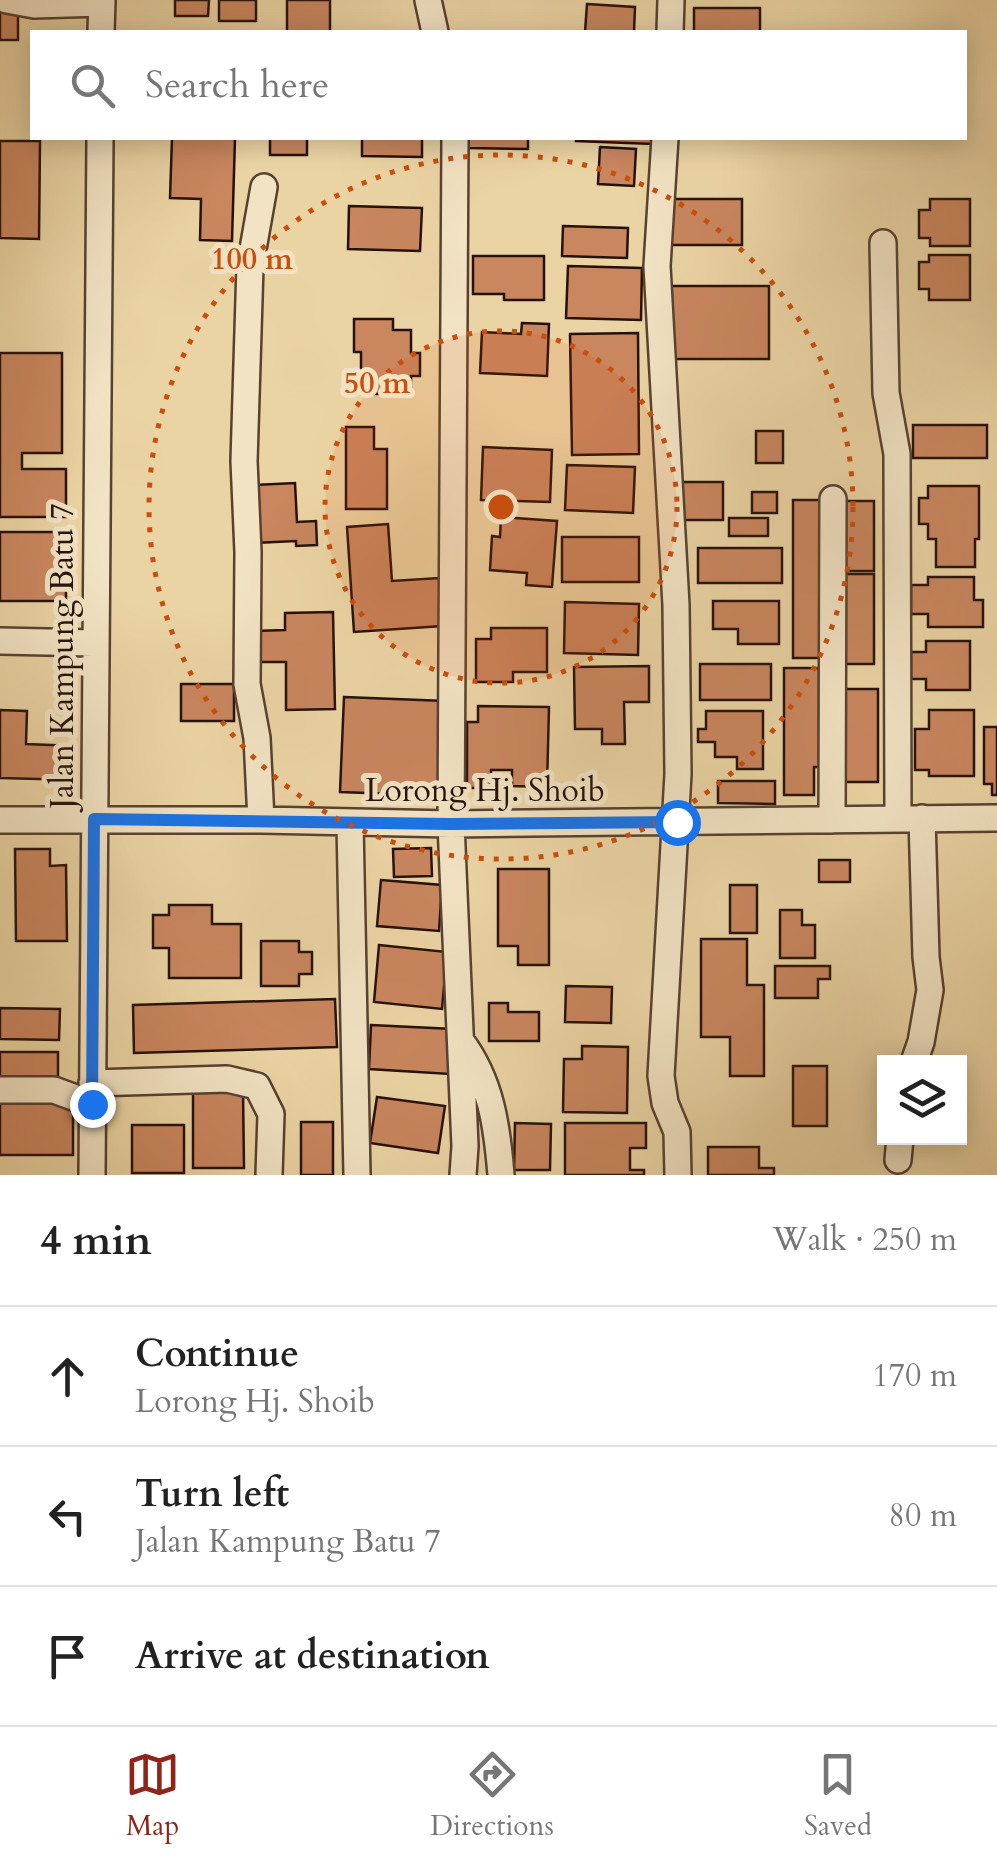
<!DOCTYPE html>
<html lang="en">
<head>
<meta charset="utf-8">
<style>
	body { margin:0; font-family:Cardo,serif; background:#f2f2f2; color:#222 }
	.controls { position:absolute; right:30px; bottom:30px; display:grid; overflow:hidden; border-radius:0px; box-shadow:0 5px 25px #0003 }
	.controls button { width:90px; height:90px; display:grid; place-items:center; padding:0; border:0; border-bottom:2px solid #e0e0e0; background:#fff; color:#222; font:50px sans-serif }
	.stop { position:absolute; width:30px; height:30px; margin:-22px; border:8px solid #1a73e8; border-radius:50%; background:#fff }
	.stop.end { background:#1a73e8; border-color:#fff; box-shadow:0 2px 10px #0008 }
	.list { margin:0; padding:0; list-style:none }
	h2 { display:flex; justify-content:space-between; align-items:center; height:130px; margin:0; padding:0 40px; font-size:42px }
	h2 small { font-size:32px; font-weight:400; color:#767676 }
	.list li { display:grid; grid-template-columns:65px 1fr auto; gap:30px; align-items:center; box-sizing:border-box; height:140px; padding:0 40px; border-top:2px solid #e0e0e0 }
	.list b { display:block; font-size:38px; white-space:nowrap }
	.list p { margin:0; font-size:32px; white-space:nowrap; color:#767676 }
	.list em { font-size:32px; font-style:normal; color:#767676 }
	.icon { flex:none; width:55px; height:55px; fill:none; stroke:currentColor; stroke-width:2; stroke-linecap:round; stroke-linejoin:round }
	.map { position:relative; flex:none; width:997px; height:1175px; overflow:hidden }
	.search { position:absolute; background:#fff; box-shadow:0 5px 25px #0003; left:30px; right:30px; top:30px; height:110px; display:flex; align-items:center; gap:25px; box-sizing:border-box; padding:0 35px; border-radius:0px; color:#767676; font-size:38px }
	.sheet { height:550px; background:#fff }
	nav { display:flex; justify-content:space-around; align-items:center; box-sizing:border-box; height:140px; border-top:2px solid #e0e0e0; background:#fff; font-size:28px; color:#767676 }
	nav a { display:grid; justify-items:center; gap:5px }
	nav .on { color:#8f2418 }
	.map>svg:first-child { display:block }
	.building { fill:#c9865f; stroke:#26110a; stroke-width:2.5 }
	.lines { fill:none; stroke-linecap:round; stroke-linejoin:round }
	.minor-casing { stroke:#574230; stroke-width:30 }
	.minor { stroke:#f2e3c4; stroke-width:25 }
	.route { stroke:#1a73e8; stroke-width:12 }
	.ring { fill:none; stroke:#cb4e0c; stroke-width:5; stroke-dasharray:5 10 }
	.labels { text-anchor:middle; stroke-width:10; stroke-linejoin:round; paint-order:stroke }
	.street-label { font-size:32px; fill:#26110a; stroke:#f2e3c4 }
	.centre { fill:#cb4e0c; stroke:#f2e3c4; stroke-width:5 }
	.ring-label { font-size:30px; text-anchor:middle; font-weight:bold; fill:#cb4e0c; stroke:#f2e3c4; stroke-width:10; stroke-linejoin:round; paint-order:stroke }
</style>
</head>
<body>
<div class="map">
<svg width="997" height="1175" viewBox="0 0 997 1175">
	<rect width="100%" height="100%" fill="#ebd4a4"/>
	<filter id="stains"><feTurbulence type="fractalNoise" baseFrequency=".002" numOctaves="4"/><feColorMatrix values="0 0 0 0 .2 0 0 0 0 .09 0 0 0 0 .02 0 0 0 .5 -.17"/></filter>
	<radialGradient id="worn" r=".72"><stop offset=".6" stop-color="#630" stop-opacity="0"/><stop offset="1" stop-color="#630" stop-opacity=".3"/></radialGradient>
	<path class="building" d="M175,0H209L208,16H175Z
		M219,0H256V21H219Z
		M287,0H330V32H287Z
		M0,3H18V40H0Z
		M587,4L635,7L634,32H585Z
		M694,8H760V32H694Z
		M172,138H235L232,241L200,240L201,199L170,198Z
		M270,138H307V155H270Z
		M362,138H422V157L362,156Z
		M469,138H528V149L468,148Z
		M576,138H654L653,144L576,141Z
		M0,141H40L39,239L0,238Z
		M600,147L636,149L634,186L598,184Z
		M667,199H742V245H667Z
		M930,199H970V246H930V238H919V210H930Z
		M349,206L422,208L420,251L348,249Z
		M563,226L628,228L627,258L562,256Z
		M929,255H970V300H929V289H919V262H929Z
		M473,256H544V300H504V294H473Z
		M568,266L642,268L641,320L566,318Z
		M670,286H769V359H670Z
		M354,319H393V330H411V353H420V376H411V394H361V352H354Z
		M522,323L549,324L547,376L480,373L482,332L521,334Z
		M638,333L639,454L572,455L570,334Z
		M0,353H62V453H22V469H66V517H0Z
		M913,425H987V458H913Z
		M346,427H374V449H387V509H346Z
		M756,431H783V463H756Z
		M483,447L552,450L550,502L481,500Z
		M567,465L635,467L633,513L565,510Z
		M681,482H723V520H681Z
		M295,483L297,522L316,521L317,545L296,546V541L254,543L252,485Z
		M928,486H979V539H975V567H936V539H928V524H919V498H928Z
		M752,492H777V513H752Z
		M793,500H827V658H793Z
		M838,501H874V571H838Z
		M501,517L557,521L552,587L526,585L527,573L490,570L492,536L500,537Z
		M729,518H768V536H729Z
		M388,524L392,581L439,578L442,626L354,632L347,527Z
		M0,532H66V601H0Z
		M562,537H639V582H562Z
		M698,548H782V583H698Z
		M839,574H874V664H839Z
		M928,577H974V600H983V627H928V614H911V585H928Z
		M713,601H779V644H738V629H713Z
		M565,602L639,604L638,655L564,653Z
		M333,612L335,709L286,710V662H252V631L285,630V613Z
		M491,628H547V672H513V682H476V639H491Z
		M926,641H970V690H926V679H911V652H926Z
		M700,664H771V700H700Z
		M649,666V702H624L625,744H602V729H575L574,667Z
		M784,668H819V767H814V795H784Z
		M181,684H234V721H181Z
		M840,689H878V782H840Z
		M344,697L445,701L442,786L394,784V794L340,792Z
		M478,706L549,707L547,787L512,786V770H491V788H467V722H478Z
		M0,710L27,711L26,744L76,746L75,780L0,778Z
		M929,710H974V776H929V770H915V729H929Z
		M706,711H763V769H737V757H715V742H698V729H706Z
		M984,727H997V795H992V784H984Z
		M718,781H775V804L718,803Z
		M431,848L432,876L394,877L393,849Z
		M15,849H50V866L66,865L67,941H16Z
		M819,860H850V882H819Z
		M498,869H549V965H518V946H498Z
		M381,880L442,885L439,931L377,926Z
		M730,885H757V933H730Z
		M169,905H212V924H241V978H169V948H153V915H169Z
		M780,910H802V925H815V958H780Z
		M701,939H747V985H764V1076H730V1037H701Z
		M261,941H299V952H312V974H299V986H261Z
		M379,945L447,952L442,1009L374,1002Z
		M775,966H830V979H818V998H775Z
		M566,986L612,987L611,1023L565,1022Z
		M335,999L337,1047L134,1053L133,1005Z
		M489,1003H508V1012H539V1041H489Z
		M0,1008L60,1009L59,1040L0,1039Z
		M371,1025L453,1029L450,1074L369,1069Z
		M582,1046L628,1047L627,1113L563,1112L564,1059H582Z
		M0,1052H58V1083H0Z
		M793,1066H827V1126H793Z
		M243,1091L244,1168H193V1092Z
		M377,1097L445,1106L438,1153L370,1143Z
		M0,1098H73V1155H0Z
		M301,1122H333V1175H301Z
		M515,1123L551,1124L550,1170H514Z
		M565,1123H646V1148H630V1170H644V1175H565Z
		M132,1125H184V1173H132Z
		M708,1147H759V1168H774V1175H708Z"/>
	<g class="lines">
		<g class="minor-casing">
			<path id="minor" d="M7,0L34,5L102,3
				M428,0L435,32
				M101,32L102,0
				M670,32L671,0
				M455,138L451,824L465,1146L463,1175
				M665,138L657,266L676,605L678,774L661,1076L665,1103L677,1132L678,1175
				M883,243L886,393L897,454L898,818
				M0,641L94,643
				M0,820H261L451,824L997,818
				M261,820L257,738L247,684L248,552L244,461L250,266L264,187
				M832,820L833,499
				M350,823L357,1175
				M461,1041C491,1081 497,1126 501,1175
				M914,1062L921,1042L930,990L926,957L922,818
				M92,1083L227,1079L257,1086L271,1114L269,1175
				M0,1090H54L92,1104
				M898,1160L900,1138
				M92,1175L100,138"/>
		</g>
		<use href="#minor" class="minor"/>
	</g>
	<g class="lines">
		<path class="route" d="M92,1104L94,819L451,824L677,822"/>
	</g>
	<circle cx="501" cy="507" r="176" fill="#cb4e0c" fill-opacity=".12"/>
	<g class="ring">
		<circle cx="501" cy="507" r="176"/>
		<circle cx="501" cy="507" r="352"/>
	</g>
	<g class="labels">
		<g class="street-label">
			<text transform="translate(62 656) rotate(-90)" y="11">Jalan Kampung Batu 7</text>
			<text x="485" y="801">Lorong Hj. Shoib</text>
		</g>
	</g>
	<circle cx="501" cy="507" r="15" class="centre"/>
	<g class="ring-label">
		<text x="252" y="269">100 m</text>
		<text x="377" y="393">50 m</text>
	</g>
	<rect width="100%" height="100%" filter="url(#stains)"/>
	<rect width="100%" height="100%" fill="url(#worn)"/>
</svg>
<div class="controls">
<button><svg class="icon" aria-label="layers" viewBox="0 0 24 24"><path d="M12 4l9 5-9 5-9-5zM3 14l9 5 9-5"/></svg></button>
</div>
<div class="stop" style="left:677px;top:822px"></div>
<div class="stop end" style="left:92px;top:1104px"></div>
<div class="search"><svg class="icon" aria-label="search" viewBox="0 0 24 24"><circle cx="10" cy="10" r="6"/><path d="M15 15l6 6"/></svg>Search here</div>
</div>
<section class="sheet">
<h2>4 min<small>Walk · 250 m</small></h2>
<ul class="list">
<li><svg class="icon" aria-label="ahead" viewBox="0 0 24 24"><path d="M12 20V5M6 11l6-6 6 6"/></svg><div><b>Continue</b><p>Lorong Hj. Shoib</p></div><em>170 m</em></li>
<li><svg class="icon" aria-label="left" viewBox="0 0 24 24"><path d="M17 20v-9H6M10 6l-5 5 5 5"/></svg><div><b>Turn left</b><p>Jalan Kampung Batu 7</p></div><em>80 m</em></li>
<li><svg class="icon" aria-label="arrive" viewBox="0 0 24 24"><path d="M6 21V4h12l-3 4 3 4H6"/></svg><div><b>Arrive at destination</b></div></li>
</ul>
</section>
<nav>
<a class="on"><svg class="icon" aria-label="map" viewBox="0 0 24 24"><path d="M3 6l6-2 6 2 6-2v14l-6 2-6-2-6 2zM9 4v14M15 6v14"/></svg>Map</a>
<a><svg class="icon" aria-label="directions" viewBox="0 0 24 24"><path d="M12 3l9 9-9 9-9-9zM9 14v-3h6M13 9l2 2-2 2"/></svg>Directions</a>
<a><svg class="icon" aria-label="saved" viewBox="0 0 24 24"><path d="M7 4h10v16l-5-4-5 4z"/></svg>Saved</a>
</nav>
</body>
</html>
